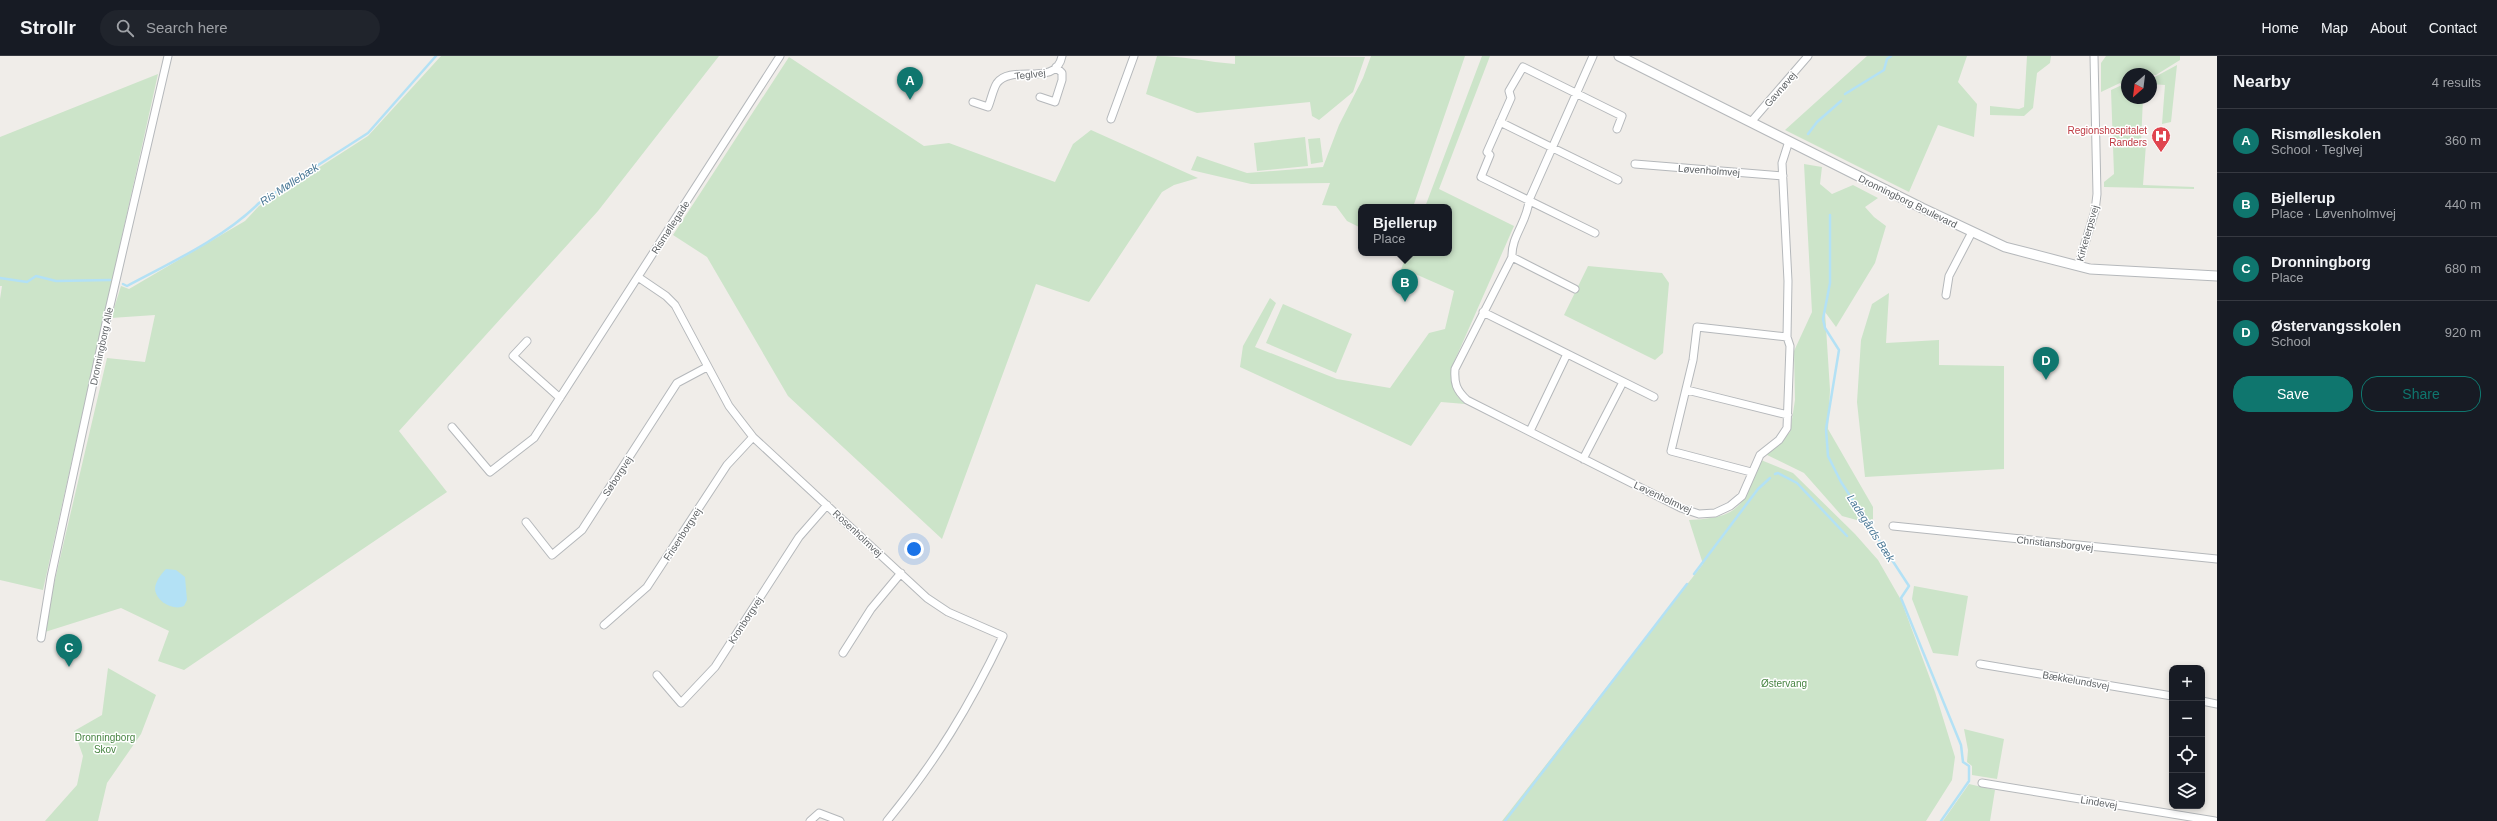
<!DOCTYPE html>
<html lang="en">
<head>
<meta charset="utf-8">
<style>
	body { margin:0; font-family:Helvetica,sans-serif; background:#20242c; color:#f1f3f6 }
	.controls { position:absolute; right:12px; bottom:12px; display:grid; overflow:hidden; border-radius:8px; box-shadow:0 2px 6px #0003 }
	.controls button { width:36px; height:36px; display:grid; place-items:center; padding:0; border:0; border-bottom:1px solid #363941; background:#171b24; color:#f1f3f6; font:20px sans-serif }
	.compass { position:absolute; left:2121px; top:12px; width:36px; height:36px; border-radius:50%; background:#171b24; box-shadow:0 2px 6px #0003; rotate:208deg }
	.you { position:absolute; left:914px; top:493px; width:14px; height:14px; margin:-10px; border:3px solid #fff; border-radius:50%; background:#1a73e8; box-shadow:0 0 0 6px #1a73e833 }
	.badge { display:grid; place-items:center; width:26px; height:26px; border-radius:50%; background:#0f766e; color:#fff; font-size:13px; font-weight:700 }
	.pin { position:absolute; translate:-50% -33px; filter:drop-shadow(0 1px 2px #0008) }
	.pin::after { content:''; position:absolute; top:21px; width:14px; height:12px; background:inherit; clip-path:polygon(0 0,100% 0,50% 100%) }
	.popup { position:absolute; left:1358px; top:148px; width:94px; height:52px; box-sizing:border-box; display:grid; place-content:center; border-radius:8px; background:#171b24; filter:drop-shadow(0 1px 3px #0005); font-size:13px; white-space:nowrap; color:#9ea1a6 }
	.popup b { font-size:15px; color:#f1f3f6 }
	.popup::after { content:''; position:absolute; left:50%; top:100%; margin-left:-8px; border:8px solid transparent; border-top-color:#171b24 }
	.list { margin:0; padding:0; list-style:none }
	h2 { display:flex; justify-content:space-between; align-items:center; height:52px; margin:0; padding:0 16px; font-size:17px }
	h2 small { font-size:13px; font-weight:400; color:#9ea1a6 }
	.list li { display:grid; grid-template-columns:26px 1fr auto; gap:12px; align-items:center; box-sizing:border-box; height:64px; padding:0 16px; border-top:1px solid #363941 }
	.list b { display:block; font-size:15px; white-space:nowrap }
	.list p { margin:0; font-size:13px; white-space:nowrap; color:#9ea1a6 }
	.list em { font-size:13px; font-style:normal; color:#9ea1a6 }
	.actions { display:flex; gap:8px; padding:12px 16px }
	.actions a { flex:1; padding:9px 0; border:1px solid #0f766e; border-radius:16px; text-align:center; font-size:14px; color:#0f766e }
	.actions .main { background:#0f766e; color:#fff }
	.icon { flex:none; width:22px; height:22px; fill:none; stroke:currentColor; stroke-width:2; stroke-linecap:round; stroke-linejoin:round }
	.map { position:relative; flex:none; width:2217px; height:765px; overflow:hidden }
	header { display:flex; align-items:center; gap:24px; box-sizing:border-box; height:56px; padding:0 20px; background:#171b24; border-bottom:1px solid #363941 }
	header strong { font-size:19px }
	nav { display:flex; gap:22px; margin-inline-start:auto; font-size:14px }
	.search { width:280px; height:36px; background:#20242c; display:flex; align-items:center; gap:10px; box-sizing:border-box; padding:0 14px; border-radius:22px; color:#9ea1a6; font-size:15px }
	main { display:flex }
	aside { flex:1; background:#171b24 }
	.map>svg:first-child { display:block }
	.green { fill:#cce4c9 }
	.water { fill:#b3e1f5 }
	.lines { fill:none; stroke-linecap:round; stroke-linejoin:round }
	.stream { stroke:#b3e1f5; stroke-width:2.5 }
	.minor-casing { stroke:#b5b8bb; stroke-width:9 }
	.tertiary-casing { stroke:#b5b8bb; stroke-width:11 }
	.minor { stroke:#fff; stroke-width:7 }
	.tertiary { stroke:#fff; stroke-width:9 }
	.labels { text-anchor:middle; stroke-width:3; stroke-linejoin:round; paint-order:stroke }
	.street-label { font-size:10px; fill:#606467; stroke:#fff }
	.health-label { font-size:10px; fill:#be3a42; stroke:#fff; text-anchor:end }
	.park-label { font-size:10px; fill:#478442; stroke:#fff }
	.water-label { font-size:11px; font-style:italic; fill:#4a7896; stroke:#fff }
</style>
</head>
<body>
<header>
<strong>Strollr</strong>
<div class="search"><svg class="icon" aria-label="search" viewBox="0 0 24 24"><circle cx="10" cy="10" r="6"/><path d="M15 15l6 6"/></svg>Search here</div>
<nav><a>Home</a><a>Map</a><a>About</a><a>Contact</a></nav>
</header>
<main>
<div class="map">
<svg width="2217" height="765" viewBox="0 0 2217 765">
	<rect width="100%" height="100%" fill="#f0ede9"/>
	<path class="green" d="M441,0H719L598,155L399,375L447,436L184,614L158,605L169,575L121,552L45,576L50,545L107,302L145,306L155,259L111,262L121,230L129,233L245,165L259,150L368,80Z
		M1157,0C1183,0 1208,6 1235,8V0L1365,1L1353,36L1319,64L1312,60L1310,46L1197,57L1146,38Z
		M1371,0H1465L1413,151H1361V172L1347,165L1336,150L1322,149L1330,127L1251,128L1191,114L1197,100L1247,117L1323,111L1339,69L1363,22Z
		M1482,0H1490L1439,133L1514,170L1451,313C1451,329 1453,337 1465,348L1441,346L1411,390L1240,311L1243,290L1270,242L1276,247L1255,291L1337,323L1390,332L1429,277L1445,273L1454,235L1413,217L1397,225L1407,197H1449V151H1425Z
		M1867,0H1967L1958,26L1977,48L1974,81L1938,69L1909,136L1785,74Z
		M2027,0H2051L2050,7L2037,17L2033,52L2024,60L1990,59V50L2019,53L2024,51Z
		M2106,0H2180V4L2156,19L2127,18V42H2143L2141,87L2146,88L2143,129L2194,131V133L2104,131V126L2114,118L2111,34L2122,29L2120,27L2101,36V7Z
		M789,1L924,90L949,87L1055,126L1073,88L1091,74L1198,122L1174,129L1162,136L1089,246L1036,228L942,483L788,340L707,201L673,179Z
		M2177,9L2171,66L2162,68L2165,29L2151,28V23Z
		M158,18L43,534L0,524V243L2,230H0V81Z
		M1305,81L1308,110L1257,115L1254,87Z
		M1320,82L1323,106L1311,108L1308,83Z
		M1804,108L1822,111L1820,128L1832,138L1853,129L1878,142L1865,151L1874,161L1886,170L1875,207L1836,271L1825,256L1830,334L1828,373L1873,451V463L1864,466L1842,460L1804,417L1765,398L1790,376L1795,344L1794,295L1812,256Z
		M1588,210L1662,217L1669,227L1663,297L1655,304L1564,259Z
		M1889,237L1886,287L1939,284V309L2004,310V413L1865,421L1857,346L1861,284L1872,248Z
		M1283,248L1352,278L1336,317L1266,287Z
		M1761,404L1793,417L1855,478L1878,504L1901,544L1935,636L1955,701L1952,724L1926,765H1502L1703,508L1689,464C1741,462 1743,449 1761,404Z
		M1914,530L1968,540L1958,600L1933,597L1912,543Z
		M108,612L156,639L141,678L107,727L98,765H45L77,729L83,700L74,675L102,659Z
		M1964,673L2004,683L1997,723L1972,719V710L1967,706L1968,694Z
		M1969,728L1995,734L1990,765H1943Z"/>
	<path class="water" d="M166,513L176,514L185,521L187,544L184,550C174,555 156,546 155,533C155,526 161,518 166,513Z"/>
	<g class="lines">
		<path class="stream" d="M1845,38L1884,14L1887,3L1891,0
			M1808,78L1817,66L1841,45
			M1830,159V227L1823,263L1825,272L1839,294L1826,373L1828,400L1841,426L1909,530L1901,542L1961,689L1963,706L1969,710V725L1941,765
			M0,222L27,226L36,220L56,225L110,224
			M123,228L127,230C170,207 224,182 259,147L368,77L436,0
			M1775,418L1778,417L1797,427L1847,480
			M1694,518L1758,433L1770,422
			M1505,765L1687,528"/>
		<g class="minor-casing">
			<path id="minor" d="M1593,0L1529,144C1528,165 1511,180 1512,201L1455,313C1454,327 1456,334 1467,344L1681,452L1699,458L1715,457L1730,450L1742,440L1760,399L1779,384L1787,372L1790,290L1787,281L1788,225L1782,107L1789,85
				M1040,41L1055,46L1062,24V17L1056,11
				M973,46L988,51C991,44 993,33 997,27C1012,7 1056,32 1062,0
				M1111,63L1134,0
				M1500,66L1618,124
				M1751,66L1808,0
				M1635,108L1783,120
				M1595,177L1481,121L1490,99L1487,96L1511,42L1509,35L1523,11L1622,60L1617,73
				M1512,201L1575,233
				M2078,210L2095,155L2097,138L2094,0
				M638,221L666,240L675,249L729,350L753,381L927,542L948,556L1003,580C969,651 937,704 887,765
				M1946,239L1949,220L1972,176
				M1483,256L1654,341
				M527,285L513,300L560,342
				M1687,334L1788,359
				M452,371L490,416L534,382L780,0
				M1530,375L1567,298
				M1583,403L1623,326
				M1751,416L1671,395L1693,304L1697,271L1787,281
				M526,466L552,499L582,474L677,327L707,311
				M1893,470L2217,503
				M604,569L647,531L727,409L753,381
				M41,582L51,521L106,267L168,0
				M843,597L871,553L901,517
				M1980,608L2172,640
				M657,619L681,647L715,611L799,481L827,449
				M2202,645L2217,648
				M1982,727L2215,765
				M810,765L819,757L840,765"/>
		</g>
		<g class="tertiary-casing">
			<path id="tertiary" d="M1619,0L1922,152L2005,191L2090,213L2217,220"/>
		</g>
		<use href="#minor" class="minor"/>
		<use href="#tertiary" class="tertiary"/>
	</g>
	<defs>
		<g id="hospital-pin" transform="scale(1)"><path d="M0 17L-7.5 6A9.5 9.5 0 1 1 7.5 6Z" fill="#e0444e" stroke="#fff"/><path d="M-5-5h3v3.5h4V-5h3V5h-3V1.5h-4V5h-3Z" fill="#fff"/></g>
	</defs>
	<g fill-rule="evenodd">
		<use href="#hospital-pin" x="2161" y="80"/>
	</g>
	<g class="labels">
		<g class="street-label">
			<text transform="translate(1030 18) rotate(-7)" y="4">Teglvej</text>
			<text transform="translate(1780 33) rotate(-49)" y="4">Gavnøvej</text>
			<text transform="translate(1709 114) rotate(4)" y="4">Løvenholmvej</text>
			<text transform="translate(1908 145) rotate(26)" y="4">Dronningborg Boulevard</text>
			<text transform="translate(670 171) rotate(-57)" y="4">Rismøllegade</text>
			<text transform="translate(2087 177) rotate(-74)" y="4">Kirketerpsvej</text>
			<text transform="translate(101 290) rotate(-78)" y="4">Dronningborg Alle</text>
			<text transform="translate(617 420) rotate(-57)" y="4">Søborgvej</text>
			<text transform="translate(1663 441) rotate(25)" y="4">Løvenholmvej</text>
			<text transform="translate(858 477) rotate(43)" y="4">Rosenholmvej</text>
			<text transform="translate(682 478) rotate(-57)" y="4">Frisenborgvej</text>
			<text transform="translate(2055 487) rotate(6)" y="4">Christiansborgvej</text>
			<text transform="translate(745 564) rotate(-57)" y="4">Kronborgvej</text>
			<text transform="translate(2076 624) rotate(10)" y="4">Bækkelundsvej</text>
			<text transform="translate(2099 746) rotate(9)" y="4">Lindevej</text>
		</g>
		<g class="health-label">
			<text x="2147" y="78">Regionshospitalet<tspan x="2147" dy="12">Randers</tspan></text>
		</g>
		<g class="park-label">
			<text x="1784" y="631">Østervang</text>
			<text x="105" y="685">Dronningborg<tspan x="105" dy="12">Skov</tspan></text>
		</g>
		<g class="water-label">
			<text transform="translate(289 128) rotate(-33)" y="4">Ris Møllebæk</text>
			<text transform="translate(1871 472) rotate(57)" y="4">Ladegårds Bæk</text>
		</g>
	</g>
</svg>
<div class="controls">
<button>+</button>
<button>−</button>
<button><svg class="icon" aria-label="locate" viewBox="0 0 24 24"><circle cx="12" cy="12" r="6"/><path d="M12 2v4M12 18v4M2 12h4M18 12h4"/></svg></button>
<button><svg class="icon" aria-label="layers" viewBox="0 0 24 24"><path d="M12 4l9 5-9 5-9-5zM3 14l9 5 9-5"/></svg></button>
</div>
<svg class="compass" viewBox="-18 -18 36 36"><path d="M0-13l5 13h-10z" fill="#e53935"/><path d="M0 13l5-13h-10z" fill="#9ea1a6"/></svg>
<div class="you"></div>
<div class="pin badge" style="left:910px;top:44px">A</div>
<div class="pin badge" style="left:1405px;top:246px">B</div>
<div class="popup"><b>Bjellerup</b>Place</div>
<div class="pin badge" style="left:69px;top:611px">C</div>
<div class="pin badge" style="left:2046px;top:324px">D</div>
</div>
<aside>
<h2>Nearby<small>4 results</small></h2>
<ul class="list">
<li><span class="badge">A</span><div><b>Rismølleskolen</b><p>School · Teglvej</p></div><em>360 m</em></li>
<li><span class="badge">B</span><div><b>Bjellerup</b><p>Place · Løvenholmvej</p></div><em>440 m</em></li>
<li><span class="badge">C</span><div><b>Dronningborg</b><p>Place</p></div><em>680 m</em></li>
<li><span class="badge">D</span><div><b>Østervangsskolen</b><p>School</p></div><em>920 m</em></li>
</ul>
<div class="actions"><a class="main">Save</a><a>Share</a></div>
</aside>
</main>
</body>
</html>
